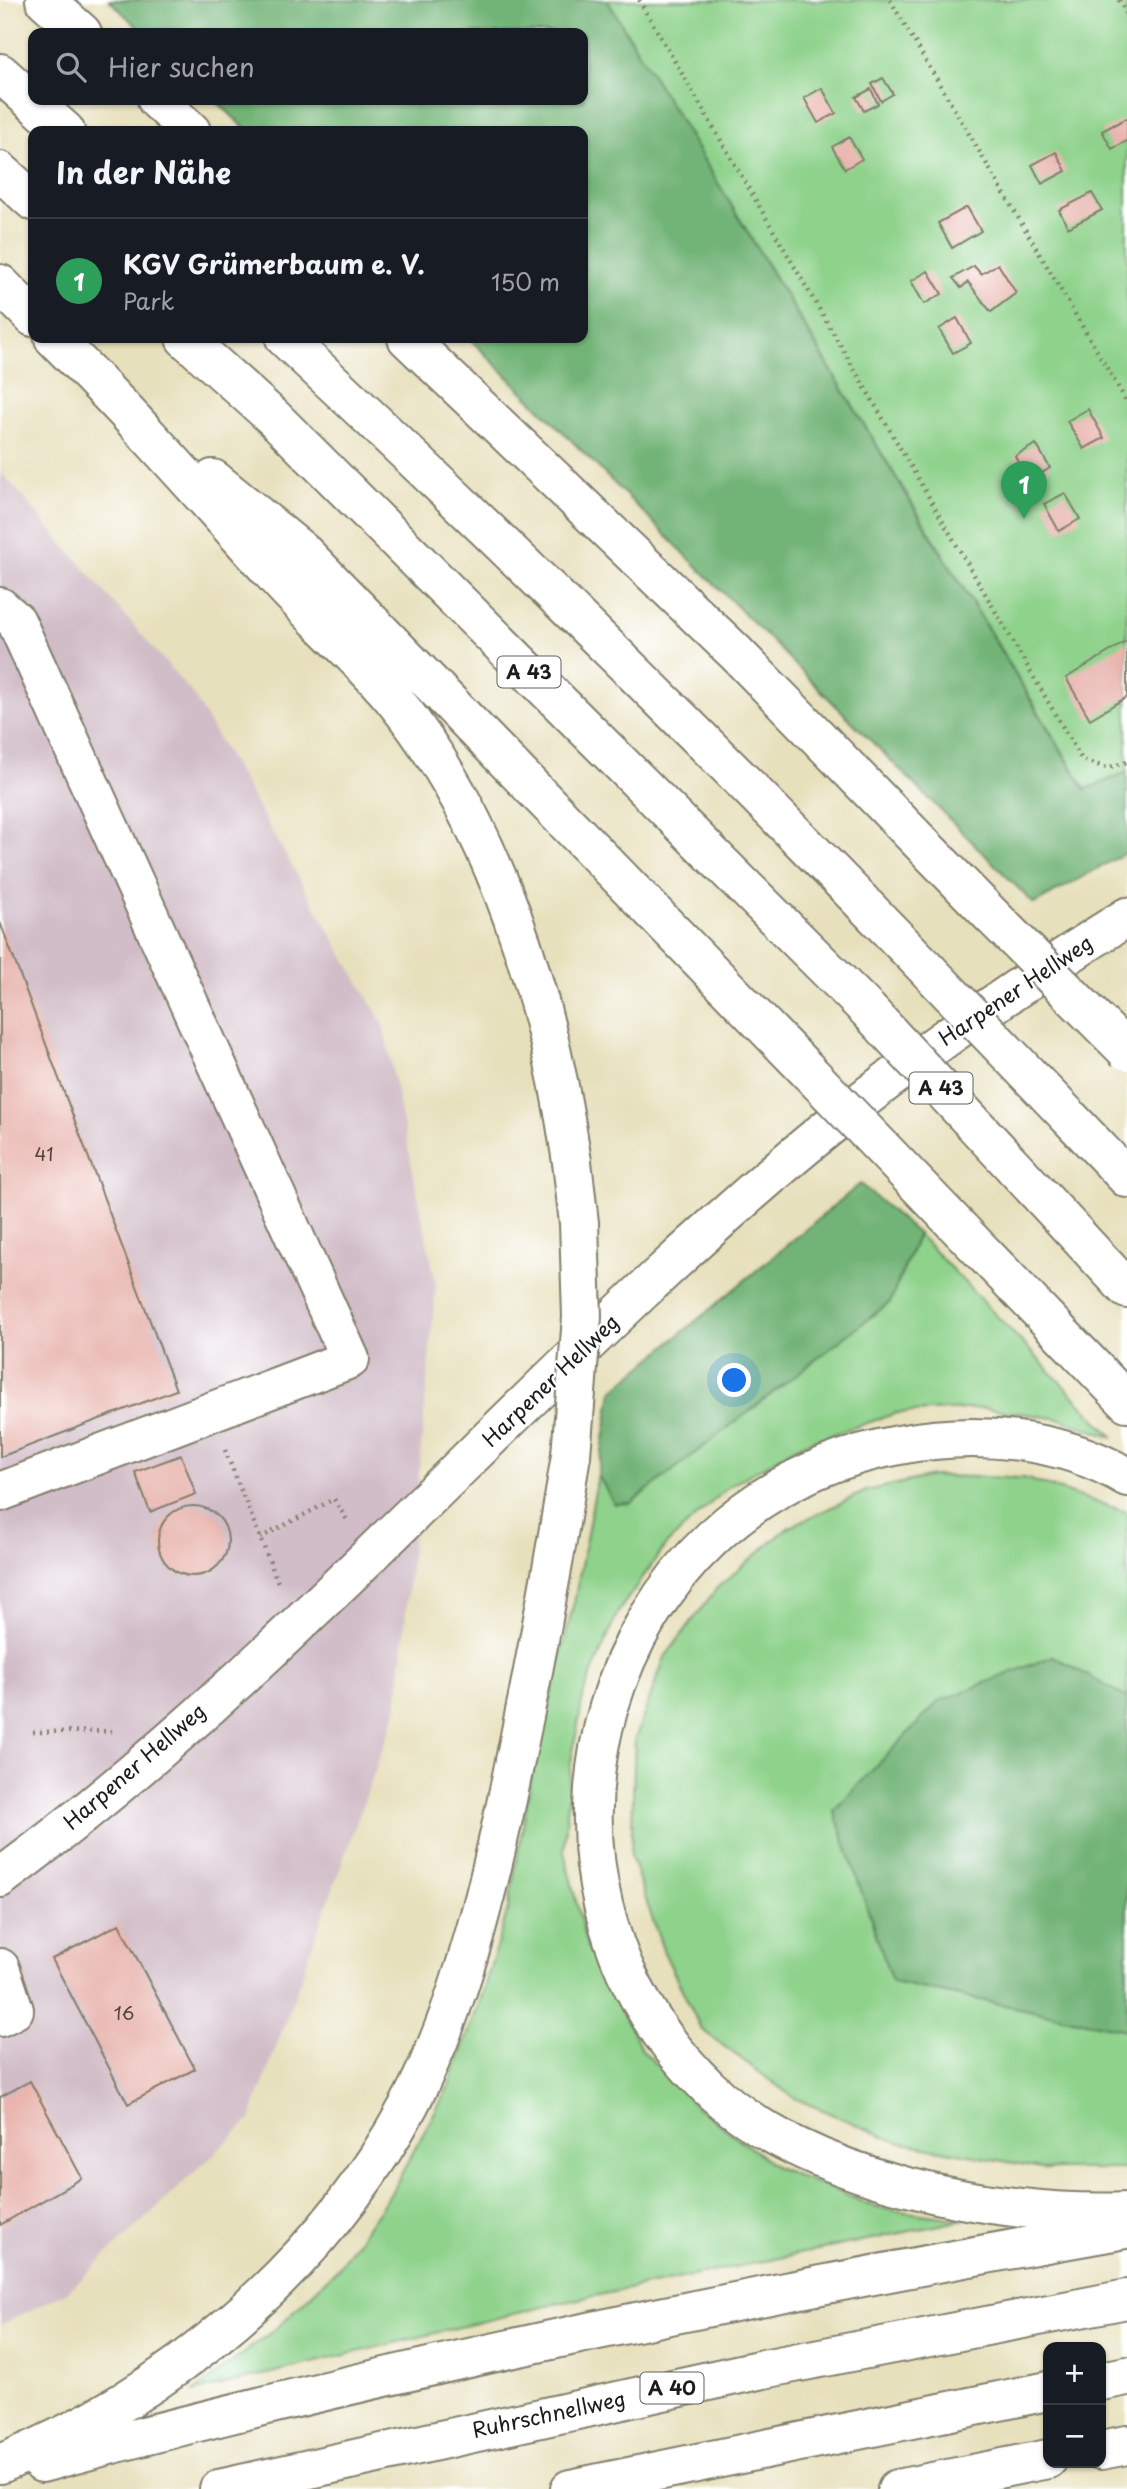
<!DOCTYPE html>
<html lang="de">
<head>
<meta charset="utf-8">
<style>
	body { margin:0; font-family:"Playpen Sans",sans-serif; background:#242831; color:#f1f3f6 }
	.controls { position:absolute; right:21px; bottom:21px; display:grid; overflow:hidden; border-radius:14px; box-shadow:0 2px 5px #0004 }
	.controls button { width:63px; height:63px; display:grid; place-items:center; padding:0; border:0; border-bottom:2px solid #363941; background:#171b24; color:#f1f3f6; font:35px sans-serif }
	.you { position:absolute; left:735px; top:1381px; width:24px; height:24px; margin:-18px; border:5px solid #fff; border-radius:50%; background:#1a73e8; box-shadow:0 0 0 10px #1a73e833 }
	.badge { display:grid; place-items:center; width:46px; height:46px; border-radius:50%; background:#c8321e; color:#fff; font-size:23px; font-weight:700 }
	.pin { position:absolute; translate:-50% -58px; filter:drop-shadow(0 2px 4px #0008) }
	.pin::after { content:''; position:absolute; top:37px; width:24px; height:21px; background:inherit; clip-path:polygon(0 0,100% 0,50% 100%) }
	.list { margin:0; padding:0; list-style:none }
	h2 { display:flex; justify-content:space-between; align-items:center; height:91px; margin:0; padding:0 28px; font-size:30px }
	h2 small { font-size:23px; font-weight:400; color:#9ea1a6 }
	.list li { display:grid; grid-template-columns:46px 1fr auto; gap:21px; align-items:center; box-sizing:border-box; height:126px; padding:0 28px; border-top:2px solid #363941 }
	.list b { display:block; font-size:26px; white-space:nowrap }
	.list p { margin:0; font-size:23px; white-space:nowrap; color:#9ea1a6 }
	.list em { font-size:23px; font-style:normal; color:#9ea1a6 }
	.icon { flex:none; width:38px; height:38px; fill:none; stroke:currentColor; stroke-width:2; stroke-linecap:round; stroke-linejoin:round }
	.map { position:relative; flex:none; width:1127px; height:2489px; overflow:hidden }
	.search { position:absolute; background:#171b24; box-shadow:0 2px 5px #0004; left:28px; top:28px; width:560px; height:77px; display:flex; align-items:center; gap:18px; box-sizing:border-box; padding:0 24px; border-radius:14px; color:#9ea1a6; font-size:26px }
	.panel { position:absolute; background:#171b24; box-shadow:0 2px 5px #0004; left:28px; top:126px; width:560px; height:217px; border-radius:14px }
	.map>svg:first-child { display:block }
	.industrial { fill:#d1bdc8 }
	.green { fill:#8ed28b; stroke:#557754; stroke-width:2 }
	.forest { fill:#72b477; stroke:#47684a; stroke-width:2 }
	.building { fill:#e9b5af }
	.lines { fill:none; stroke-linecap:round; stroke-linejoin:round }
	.minor-casing { stroke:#827e6c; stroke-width:42 }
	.major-casing { stroke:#827e6c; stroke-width:42 }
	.highway-casing { stroke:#827e6c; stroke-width:42 }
	.path { stroke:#827e6c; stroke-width:4.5; stroke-dasharray:2 5; stroke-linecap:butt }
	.minor { stroke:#fff; stroke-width:38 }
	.major { stroke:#fff; stroke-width:38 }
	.highway { stroke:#fff; stroke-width:38 }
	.highway-bridge-casing { stroke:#827e6c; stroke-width:42; stroke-linecap:butt }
	.highway-bridge { stroke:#fff; stroke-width:38 }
	.labels { text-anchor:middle; stroke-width:5; stroke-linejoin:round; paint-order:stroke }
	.number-label { font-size:18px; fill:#4f4241 }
	.shield { fill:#fff; stroke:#606060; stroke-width:2 }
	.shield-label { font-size:19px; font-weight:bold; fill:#1c1c1c }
	.street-label { font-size:21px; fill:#1c1c1c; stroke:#fff }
</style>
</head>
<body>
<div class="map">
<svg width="1127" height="2489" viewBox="0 0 1127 2489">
	<rect width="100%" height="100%" fill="#fff"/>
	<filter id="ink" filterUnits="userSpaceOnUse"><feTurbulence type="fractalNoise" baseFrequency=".0143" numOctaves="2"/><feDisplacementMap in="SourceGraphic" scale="14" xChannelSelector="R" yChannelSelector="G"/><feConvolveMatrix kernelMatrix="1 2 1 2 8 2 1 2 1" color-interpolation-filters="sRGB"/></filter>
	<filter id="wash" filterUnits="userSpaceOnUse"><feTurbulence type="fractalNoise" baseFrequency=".00686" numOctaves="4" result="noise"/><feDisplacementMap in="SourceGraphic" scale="28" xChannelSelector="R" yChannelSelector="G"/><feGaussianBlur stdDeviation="1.57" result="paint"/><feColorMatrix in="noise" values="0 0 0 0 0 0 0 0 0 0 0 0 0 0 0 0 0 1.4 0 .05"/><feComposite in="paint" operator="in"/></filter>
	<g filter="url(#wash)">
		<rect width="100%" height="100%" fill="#e7e0bc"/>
		<path class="industrial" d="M0,471L192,693L383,1024L436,1285L397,1709L250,2120L67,2292L0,2325Z"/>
		<path class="green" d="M607,0H1127V772L1086,790Z
			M918,1234L1114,1438L1060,1419L984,1408L897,1413L801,1445L728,1487L666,1545L618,1612L584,1692L571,1762L564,1851L587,1947L643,2051L698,2108L776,2167L878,2208L964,2220L555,2304L193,2392L279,2326L338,2268L391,2193L448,2088L481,1998L508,1909L533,1768L575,1598L598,1475L614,1504L890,1302Z
			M932,1476L1024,1478L1127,1512V1698L1053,1656L892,1982L1127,2030V2169H1047L897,2142L794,2098L701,2029L663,1950L631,1856L635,1739L665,1657L717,1588L789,1527L866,1491Z"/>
		<path class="forest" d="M109,0H607L1085,790L1127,772V852L1034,904L469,338H583V131H248L215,100H583V33H144Z
			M860,1184L918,1234L890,1302L631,1503L614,1504L598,1475L612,1391Z
			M1053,1656L1127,1698V2030L892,1982L834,1810L939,1701Z"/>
		<g id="blocks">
			<path class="building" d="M883,78L893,94L881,101L872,84Z
				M822,88L836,113L818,123L804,98Z
				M871,89L878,104L864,111L856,97Z
				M1127,118V141L1112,149L1102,131Z
				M849,137L862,159L845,169L832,147Z
				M1056,152L1066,171L1042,184L1032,165Z
				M1092,193L1102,210L1068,228L1059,210Z
				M967,207L981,231L952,248L938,223Z
				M998,264L1016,293L991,312L968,282L961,288L953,278L974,266L981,274Z
				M928,271L942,294L924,304L911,281Z
				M957,318L971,343L953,353L939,329Z
				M1088,409L1104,438L1084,449L1067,421Z
				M1036,444L1050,468L1029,481L1015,456Z
				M1065,493L1080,519L1059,531L1044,504Z
				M1127,641V697L1090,719L1066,678Z
				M0,922L176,1390L0,1457Z
				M181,1455L196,1494L150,1512L135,1472Z
				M158 1541a35 35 0 1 1 70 0a35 35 0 1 1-70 0Z
				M119,1924L195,2069L128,2104L52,1959Z
				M30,2081L82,2178L0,2225V2097Z"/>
		</g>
	</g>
	<g filter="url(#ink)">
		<use href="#blocks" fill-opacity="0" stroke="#827e6c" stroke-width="2"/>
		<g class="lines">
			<g class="minor-casing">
				<path id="minor" d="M0,607L16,621L350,1359L0,1492
					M0,1968L14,2010L0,2017"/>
			</g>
			<g class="major-casing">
				<path id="major" d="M0,1878C307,1652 549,1351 846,1113C935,1042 1030,978 1127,917"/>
			</g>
			<g class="highway-casing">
				<path id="highway" d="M45,0L82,33
					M0,73L65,131
					M157,100L191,131
					M0,171L33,201
					M0,284L33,317
					M54,338C131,414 202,495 274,575C311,617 356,654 392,697C496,823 549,1003 572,1162
					M185,338L274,418L868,1010
					M285,338C504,542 716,751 924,966
					M407,338L736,653L992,916
					M213,479L304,553L808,1071
					M1067,1115L1127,1178
					M1014,1167L1127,1289
					M961,1230L1127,1402
					M1127,1477C1060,1437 975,1431 899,1445C599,1499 489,1876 708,2087C803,2179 998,2218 1127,2212
					M1101,2381L1127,2376
					M1101,2450L1127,2445
					M42,2463C398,2366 762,2293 1125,2229
					M0,2464C169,2396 323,2266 409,2105C465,2000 495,1862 518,1746C538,1649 556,1552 571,1455
					M219,2489L763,2369L1127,2299
					M570,2489L1048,2391
					M897,2489L1048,2459"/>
			</g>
			<path class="path" d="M639,0L1082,760L1107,768L1127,762
				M890,0L1127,402
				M1119,0L1127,15
				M225,1450L279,1585
				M260,1538L334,1499L347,1520
				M33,1732L116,1731"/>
			<use href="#minor" class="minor"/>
			<use href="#major" class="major"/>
			<use href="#highway" class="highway"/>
			<g class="highway-bridge-casing">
				<path id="highway-bridge" d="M992,916L1127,1051
					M924,966L1067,1115
					M868,1010L1014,1167
					M808,1071L961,1230
					M571,1455L582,1317L579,1223L572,1162"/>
			</g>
			<use href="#highway-bridge" class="highway-bridge"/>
		</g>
	</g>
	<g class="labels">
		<g class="number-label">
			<text x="44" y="1161">41</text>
			<text x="124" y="2020">16</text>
		</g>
		<g class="shield">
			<rect x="497.5" y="656.5" width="63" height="31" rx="5"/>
			<rect x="909.5" y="1072.5" width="63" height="31" rx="5"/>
			<rect x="640.5" y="2372.5" width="63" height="31" rx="5"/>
		</g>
		<g class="shield-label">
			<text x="529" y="679">A 43</text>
			<text x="941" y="1095">A 43</text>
			<text x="672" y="2395">A 40</text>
		</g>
		<g class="street-label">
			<text transform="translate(1016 991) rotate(-34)" y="7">Harpener Hellweg</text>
			<text transform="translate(551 1381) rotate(-44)" y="7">Harpener Hellweg</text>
			<text transform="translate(135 1767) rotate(-41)" y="7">Harpener Hellweg</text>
			<text transform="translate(549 2415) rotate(-12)" y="7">Ruhrschnellweg</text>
		</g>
	</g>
</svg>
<div class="controls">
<button>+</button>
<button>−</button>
</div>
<div class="you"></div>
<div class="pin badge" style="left:1024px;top:519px;background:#2e9e5b">1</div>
<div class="search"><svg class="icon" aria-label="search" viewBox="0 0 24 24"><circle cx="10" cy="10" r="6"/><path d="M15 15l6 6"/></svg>Hier suchen</div>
<section class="panel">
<h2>In der Nähe<small></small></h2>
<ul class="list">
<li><span class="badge" style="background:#2e9e5b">1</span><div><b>KGV Grümerbaum e. V.</b><p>Park</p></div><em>150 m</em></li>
</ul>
</section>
</div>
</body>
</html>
